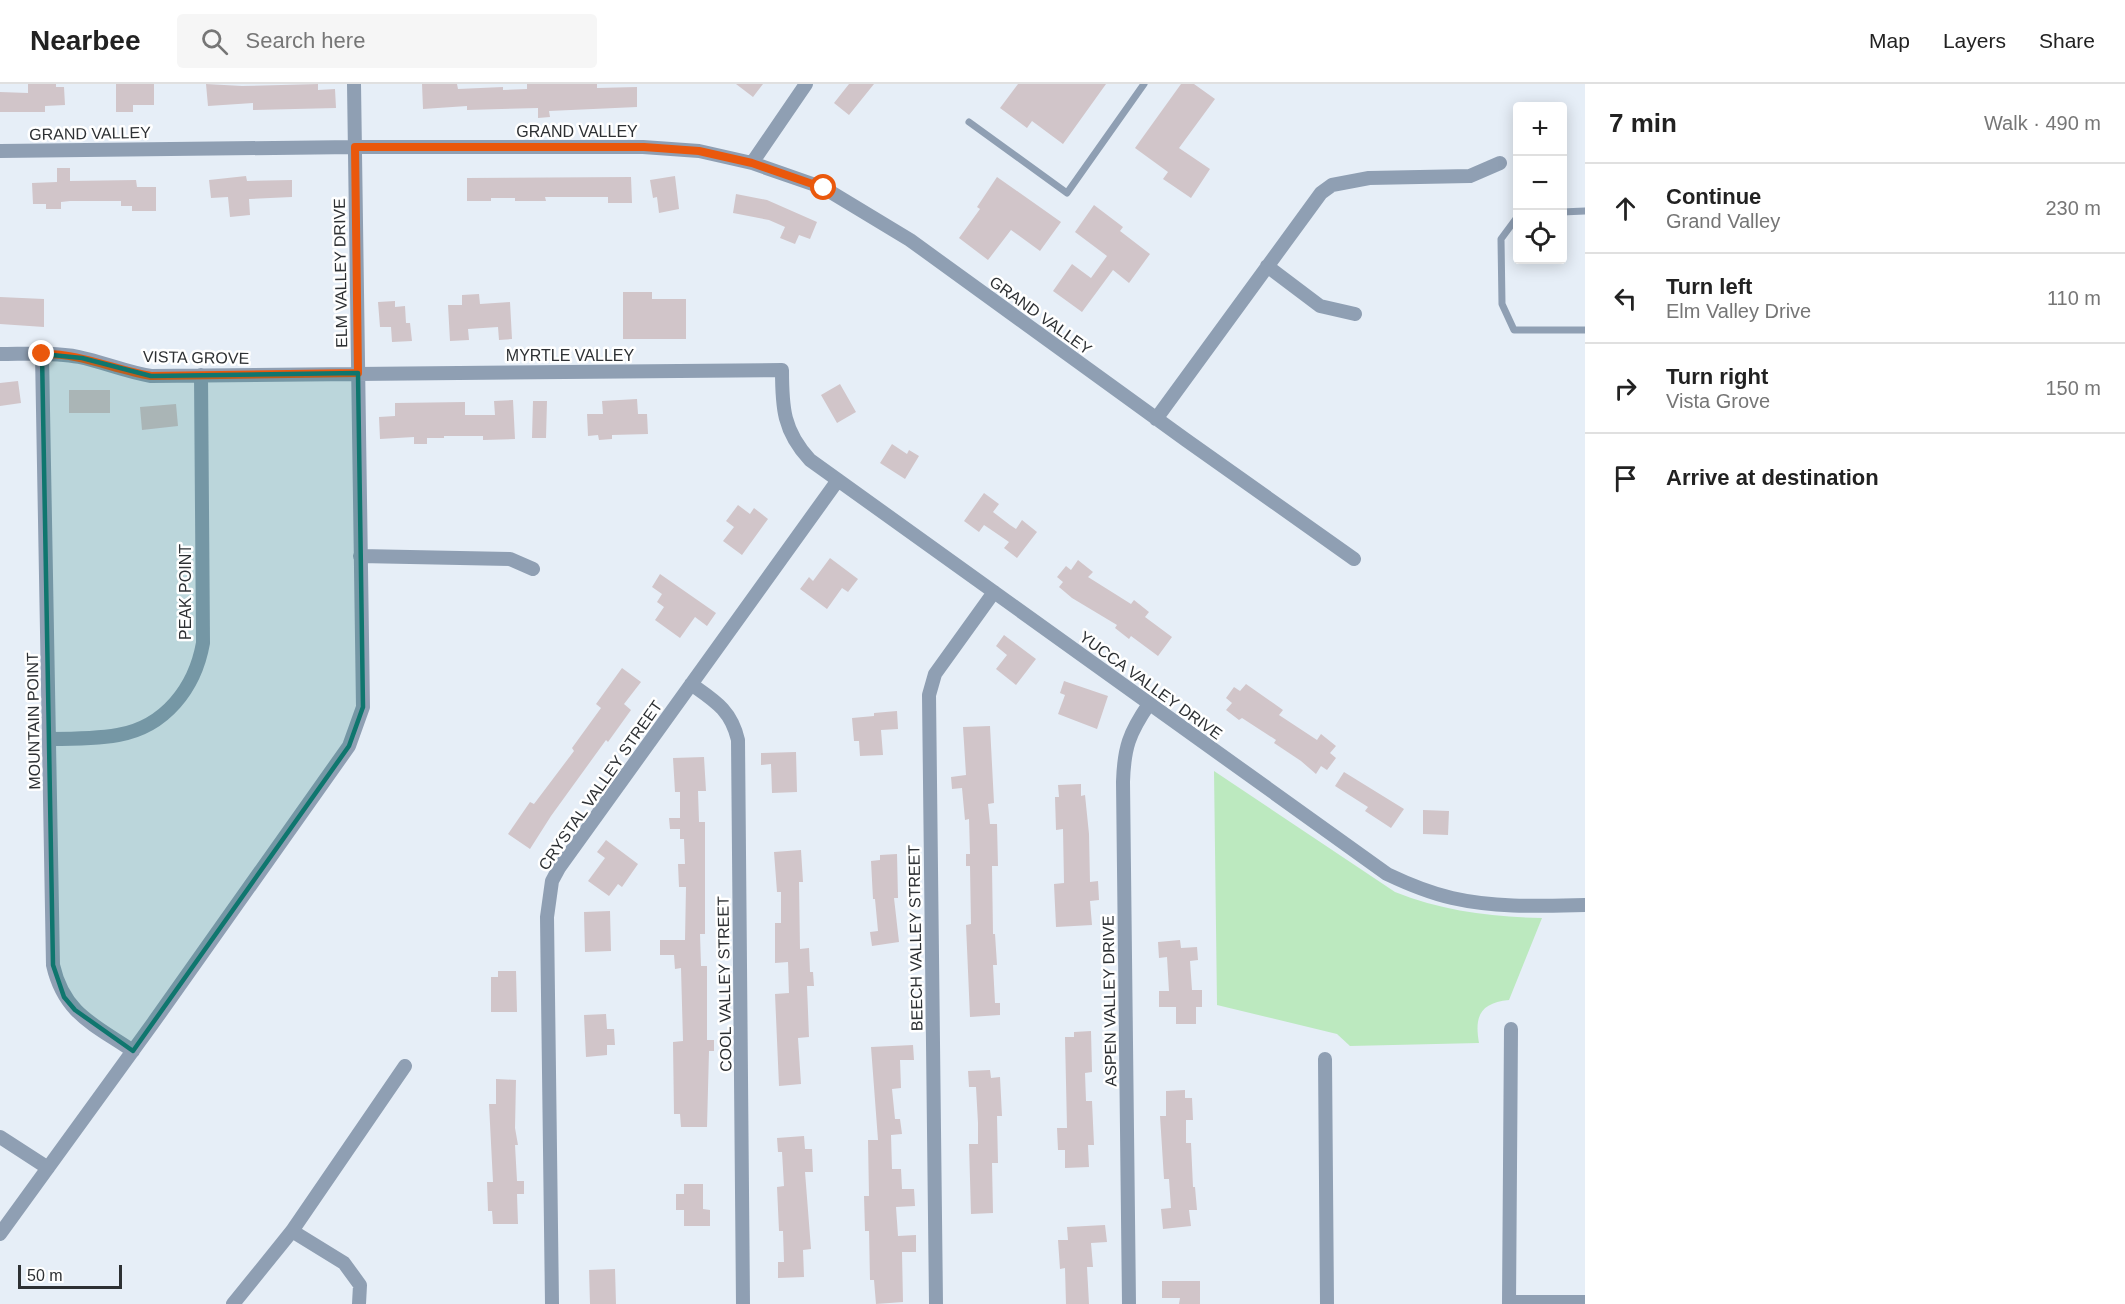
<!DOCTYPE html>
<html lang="en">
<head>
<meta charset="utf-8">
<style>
	body { margin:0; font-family:Helvetica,sans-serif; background:#f6f6f6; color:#222 }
	.controls { position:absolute; right:18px; top:18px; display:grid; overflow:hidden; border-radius:6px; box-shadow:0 3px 15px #0003 }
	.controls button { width:54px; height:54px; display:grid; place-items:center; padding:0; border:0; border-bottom:2px solid #e0e0e0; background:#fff; color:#222; font:30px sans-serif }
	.scale { position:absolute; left:18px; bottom:15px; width:104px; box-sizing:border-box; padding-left:6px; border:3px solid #2d3033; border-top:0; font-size:16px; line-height:21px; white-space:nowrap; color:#2d3033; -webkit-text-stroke:4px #fff; paint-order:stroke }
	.stop { position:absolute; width:18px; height:18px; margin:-14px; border:4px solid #ea580c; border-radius:50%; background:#fff }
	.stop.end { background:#ea580c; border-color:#fff; box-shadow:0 2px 6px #0008 }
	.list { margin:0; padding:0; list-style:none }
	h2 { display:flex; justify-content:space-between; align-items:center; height:78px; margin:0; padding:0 24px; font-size:26px }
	h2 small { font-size:20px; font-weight:400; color:#767676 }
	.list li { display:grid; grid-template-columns:39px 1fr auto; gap:18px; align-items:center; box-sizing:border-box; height:90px; padding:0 24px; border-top:2px solid #e0e0e0 }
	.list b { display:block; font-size:22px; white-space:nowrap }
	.list p { margin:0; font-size:20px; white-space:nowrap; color:#767676 }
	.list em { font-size:20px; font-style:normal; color:#767676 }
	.icon { flex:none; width:33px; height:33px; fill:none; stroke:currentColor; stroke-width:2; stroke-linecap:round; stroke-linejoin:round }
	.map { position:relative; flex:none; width:1585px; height:1220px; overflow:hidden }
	header { display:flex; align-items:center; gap:36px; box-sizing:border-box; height:84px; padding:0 30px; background:#fff; border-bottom:2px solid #e0e0e0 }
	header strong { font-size:28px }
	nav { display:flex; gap:33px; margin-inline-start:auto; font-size:21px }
	.search { width:420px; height:54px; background:#f6f6f6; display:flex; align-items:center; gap:15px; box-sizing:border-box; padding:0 21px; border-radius:6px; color:#767676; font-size:22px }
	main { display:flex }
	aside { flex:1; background:#fff }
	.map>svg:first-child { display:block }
	.green { fill:#bce9bf }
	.building { fill:#d1c5c9 }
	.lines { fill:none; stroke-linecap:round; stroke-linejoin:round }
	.lane { stroke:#8f9fb3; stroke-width:7 }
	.street { stroke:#8f9fb3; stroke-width:14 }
	.route { stroke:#ea580c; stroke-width:8 }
	.marked { fill:#0f766e; fill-opacity:0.2; stroke:#0f766e; stroke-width:4.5; stroke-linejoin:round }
	.labels { text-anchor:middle; stroke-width:5; stroke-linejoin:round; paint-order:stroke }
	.street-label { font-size:16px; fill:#2d3033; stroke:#fff }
</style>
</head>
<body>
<header>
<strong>Nearbee</strong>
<div class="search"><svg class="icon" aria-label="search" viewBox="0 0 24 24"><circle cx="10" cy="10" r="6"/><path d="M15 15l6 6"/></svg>Search here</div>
<nav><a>Map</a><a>Layers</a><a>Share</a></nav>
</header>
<main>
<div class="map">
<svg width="1585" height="1220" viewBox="0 0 1585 1220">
	<rect width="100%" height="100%" fill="#e6eef7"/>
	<path class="green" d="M1214,687L1395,808C1443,827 1491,833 1542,834L1509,916C1481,919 1474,931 1479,959L1350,962L1337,950L1217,921Z"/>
	<path class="building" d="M28,0H56V3H64L65,21L45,22V28H0V8L28,9Z
		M116,0H154V21H133V28H116Z
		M206,0L242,2L318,0V6L335,5L336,24L253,26V19L208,22Z
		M422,0H457L458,5L503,3V6L527,5V0H597V4L637,3V23L549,27L550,33L538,34V24L467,26V22L423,25Z
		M736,0H763L753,13Z
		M849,0H874L849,31L834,19Z
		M1018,0H1106L1063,60L1032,37L1027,44L1000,24Z
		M1181,0H1194L1215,15L1179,64L1210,85L1191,114L1163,95L1168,88L1135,64Z
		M57,84H70V97L136,96L137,103H156V127H132V122H121V117H70L61,118V125H46V120H33L32,99L57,98Z
		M246,92L247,97L292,96V113L249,115L250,131L230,133L228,113L211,114L209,96Z
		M675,92L679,125L659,129L657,113L653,114L650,96Z
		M631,93L632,119H608V113H545L546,117H515V114H491V117H467V94Z
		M997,93L1061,138L1040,167L1011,146L988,176L959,154L980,125L977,123Z
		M736,110L767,116L817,138L810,155L799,151L795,160L780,154L785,143L769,136L733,129Z
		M1094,121L1123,143L1120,147L1150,170L1129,199L1113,186L1082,228L1053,207L1072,180L1091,194L1107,172L1075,148Z
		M623,208H652V215H686V255H623Z
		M479,210L480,220L510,218L512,255L499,256L498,243L468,245L469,256L450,257L448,221H462V211Z
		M0,213L44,215V243L0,240Z
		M395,217V223L405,222L406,239H410L412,257L392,258L391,243H380L378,218Z
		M18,297L21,319L0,322V299Z
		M840,300L856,328L837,339L821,311Z
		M69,306H110V329H69Z
		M637,315L638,330H647L648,350L612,351V355L599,356L598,351L588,352L587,330H603L602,317Z
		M513,316L515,355L483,356V352H444V354H427V360H414V353L380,355L379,333L395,332V319L465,318V331H495L494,317Z
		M533,317H547L546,354H532Z
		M176,320L178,342L142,346L140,323Z
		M892,360L907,370L909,366L919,372L905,395L880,379Z
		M984,409L999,420L993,428L1010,441L1016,445L1022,436L1037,448L1017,474L1004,464L1009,458L990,445L984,441L979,448L964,437Z
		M738,421L750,430L754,424L768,435L742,471L723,457L734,443L726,437Z
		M830,474L858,495L848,508L842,504L827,525L800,505L809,493L813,497Z
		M1078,476L1093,488L1088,493L1131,520L1134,516L1149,528L1145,533L1172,553L1158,572L1131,552L1129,555L1115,544L1117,541L1072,514L1059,503L1063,498L1057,493L1066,482L1071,486Z
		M660,490L716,529L707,542L695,533L680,554L655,536L664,523L657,518L662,510L652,503Z
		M1004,551L1036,575L1016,601L996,585L1007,571L996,562Z
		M622,584L641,598L624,620L631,626L608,658L606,656L551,732L530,765L508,750L530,718L534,720L574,667L572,664L601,624L596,620Z
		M1064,597L1108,612L1097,645L1058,630L1065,611L1060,609Z
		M1246,600L1283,626L1279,631L1317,656L1321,650L1336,662L1330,669L1336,674L1327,686L1321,682L1316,690L1301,677L1274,659L1276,656L1242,634L1239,636L1226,626L1232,619L1226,614L1234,603L1240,607Z
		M897,627L898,645L881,646L883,671L860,672L859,657H854L852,634L874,632V629Z
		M990,642L994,719L988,720L990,740H997L998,782H992L993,850H995L997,881H993L995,919H1000V931L970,933L966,841L971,840L970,782H966V770H970L969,735L965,736L962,704L952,705L951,693L966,691L963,643Z
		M796,668L797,708L772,709L771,680L761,681V669Z
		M704,673L706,707H698L699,738H705V850H700L701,882H707V956H714V967H709L707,1043H681L680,1030H674L673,958L683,957L681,884L675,885L674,871H660V856H685L686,803H679L678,780H685L684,755H680V745H670L669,734H680V708H675L673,674Z
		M1344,688L1404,725L1391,744L1365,727L1368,723L1335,702Z
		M1081,700V712L1085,711L1089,750L1090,798L1098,797L1099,816L1090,817L1092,841L1056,843L1054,800L1064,799L1063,745L1056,746L1055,713H1059L1058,701Z
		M1423,726L1449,727L1448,751L1423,750Z
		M606,756L638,780L622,803L618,800L609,812L588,797L605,774L597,768Z
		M801,766L803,798H799L800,865L809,864L810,888H813L814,902H807L809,953L798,954L801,1000L779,1002L775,910L789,909L788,878L775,879V839H781V808H777L774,768Z
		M897,770L898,814H894L899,858L872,862L870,848L878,847L875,815H873L871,777L880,776V771Z
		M610,827L611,867L585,868L584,828Z
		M1180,856L1181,864L1197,863L1198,876L1190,877L1192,906H1202V923H1196V940H1176V923H1159V907H1169L1167,873L1159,874L1158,858Z
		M498,887H516L517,928H491V893H498Z
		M606,930L607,945H614L615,961H607V971L586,973L584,931Z
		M1091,947L1092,988L1085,989L1086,1017H1092L1094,1061H1088L1089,1083L1065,1084V1066H1058L1057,1044H1067L1065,953H1074V948Z
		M913,961L914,976H900L901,1004L892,1005L895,1035H900L902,1050L891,1051L892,1085H901L902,1105H914L915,1122L896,1123L898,1152L916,1151V1168H902L903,1218L876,1220L874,1196H870L869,1147H865L864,1112H869L868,1056H878L871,963Z
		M990,986L991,994L1000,993L1002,1032H997L998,1079H992L993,1129L971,1130L969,1060H978V1039L976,1003H969L968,987Z
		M496,995L516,996L515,1044L518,1061H515L517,1097H524V1110H517L518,1140H493L492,1127H488L487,1098H493L489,1020H496Z
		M1185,1006V1014H1192L1193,1036H1186V1059H1191L1193,1103H1195L1197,1126H1189L1191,1142L1163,1145L1161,1125L1171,1124L1169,1095H1164L1160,1032H1166V1007Z
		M804,1052L805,1065H812L813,1088H805L811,1165L803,1166L804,1193L778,1194V1178H784L783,1147H779L777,1103L784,1102L782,1068H778L777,1054Z
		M684,1100H703V1125L710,1126V1142H684V1126H676V1110H684Z
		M1105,1141L1107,1158L1091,1159L1093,1183H1087L1089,1220H1066L1065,1184L1060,1185L1058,1156H1068L1067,1143Z
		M615,1185L616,1220H590L589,1186Z
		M1162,1197H1200V1220H1179L1180,1214H1162Z"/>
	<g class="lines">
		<path class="lane" d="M969,38L1067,109L1144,0
			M1562,128L1585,127
			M1518,132L1501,155L1502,220L1514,246H1585"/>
		<path class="street" d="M0,67L355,63H643L699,67L752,79L824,104L910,156L1186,356L1354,475
			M752,79L806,0
			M1267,182L1320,222L1355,230
			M0,270C26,270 53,268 79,273C103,278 126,288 151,292L782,286C782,323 783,347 810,376L1387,790C1408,800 1430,809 1452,814C1496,824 1540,822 1585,821
			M42,270L53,881C64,930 95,941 133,967
			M1156,335L1321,109L1332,101L1369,94L1470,92L1500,79
			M360,472L510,475L533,485
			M691,600C715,617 731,626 738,656L743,1220
			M50,655C72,655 96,655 118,651C165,643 195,604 203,559L201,291
			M1325,975L1327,1220
			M0,1053L48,1084
			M292,1147L344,1179L360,1201L359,1220
			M0,1150L153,939L349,662L363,623L354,0
			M1509,1218H1585
			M233,1220L292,1147L405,982
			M552,1220L547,833L552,797L559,784L838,396
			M936,1220L929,611L935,590L994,508
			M1129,1220L1123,698C1124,664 1129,649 1149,620
			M1509,1220L1511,945"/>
	</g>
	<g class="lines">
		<path class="route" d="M42,270C80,269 114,286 151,292L358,289L355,63H644L699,67L752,79L824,104"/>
	</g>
	<path class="marked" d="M42,270L82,274L151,292L358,289L363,623L349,662L133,967L75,926L64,913L53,881Z"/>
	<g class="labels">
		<g class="street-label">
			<text x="577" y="53">GRAND VALLEY</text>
			<text transform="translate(90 49) rotate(-1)" y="6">GRAND VALLEY</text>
			<text transform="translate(340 189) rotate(-91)" y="6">ELM VALLEY DRIVE</text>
			<text transform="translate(1041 231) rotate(36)" y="6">GRAND VALLEY</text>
			<text x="570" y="277">MYRTLE VALLEY</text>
			<text transform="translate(196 273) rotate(1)" y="6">VISTA GROVE</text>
			<text transform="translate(185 508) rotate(-90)" y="6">PEAK POINT</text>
			<text transform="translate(1151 601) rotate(36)" y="6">YUCCA VALLEY DRIVE</text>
			<text transform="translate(33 637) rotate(-91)" y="6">MOUNTAIN POINT</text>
			<text transform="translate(600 701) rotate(-55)" y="6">CRYSTAL VALLEY STREET</text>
			<text transform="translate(915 854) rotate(-91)" y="6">BEECH VALLEY STREET</text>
			<text transform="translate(724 900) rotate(-91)" y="6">COOL VALLEY STREET</text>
			<text transform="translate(1109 917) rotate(-91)" y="6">ASPEN VALLEY DRIVE</text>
		</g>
	</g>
</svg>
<div class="controls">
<button>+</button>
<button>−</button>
<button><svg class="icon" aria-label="locate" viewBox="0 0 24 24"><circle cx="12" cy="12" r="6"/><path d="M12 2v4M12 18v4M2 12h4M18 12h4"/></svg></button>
</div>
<div class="scale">50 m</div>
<div class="stop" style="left:824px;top:104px"></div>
<div class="stop end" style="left:42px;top:270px"></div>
</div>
<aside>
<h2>7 min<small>Walk · 490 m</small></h2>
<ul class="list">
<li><svg class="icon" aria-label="ahead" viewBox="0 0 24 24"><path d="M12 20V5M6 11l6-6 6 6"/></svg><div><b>Continue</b><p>Grand Valley</p></div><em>230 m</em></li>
<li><svg class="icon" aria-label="left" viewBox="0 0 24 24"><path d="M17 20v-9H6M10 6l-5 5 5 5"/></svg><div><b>Turn left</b><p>Elm Valley Drive</p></div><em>110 m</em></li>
<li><svg class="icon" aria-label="right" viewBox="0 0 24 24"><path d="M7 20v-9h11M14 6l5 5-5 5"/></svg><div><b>Turn right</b><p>Vista Grove</p></div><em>150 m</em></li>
<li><svg class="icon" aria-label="arrive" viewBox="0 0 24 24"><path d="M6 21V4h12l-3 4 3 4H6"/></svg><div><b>Arrive at destination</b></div></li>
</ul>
</aside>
</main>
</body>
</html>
